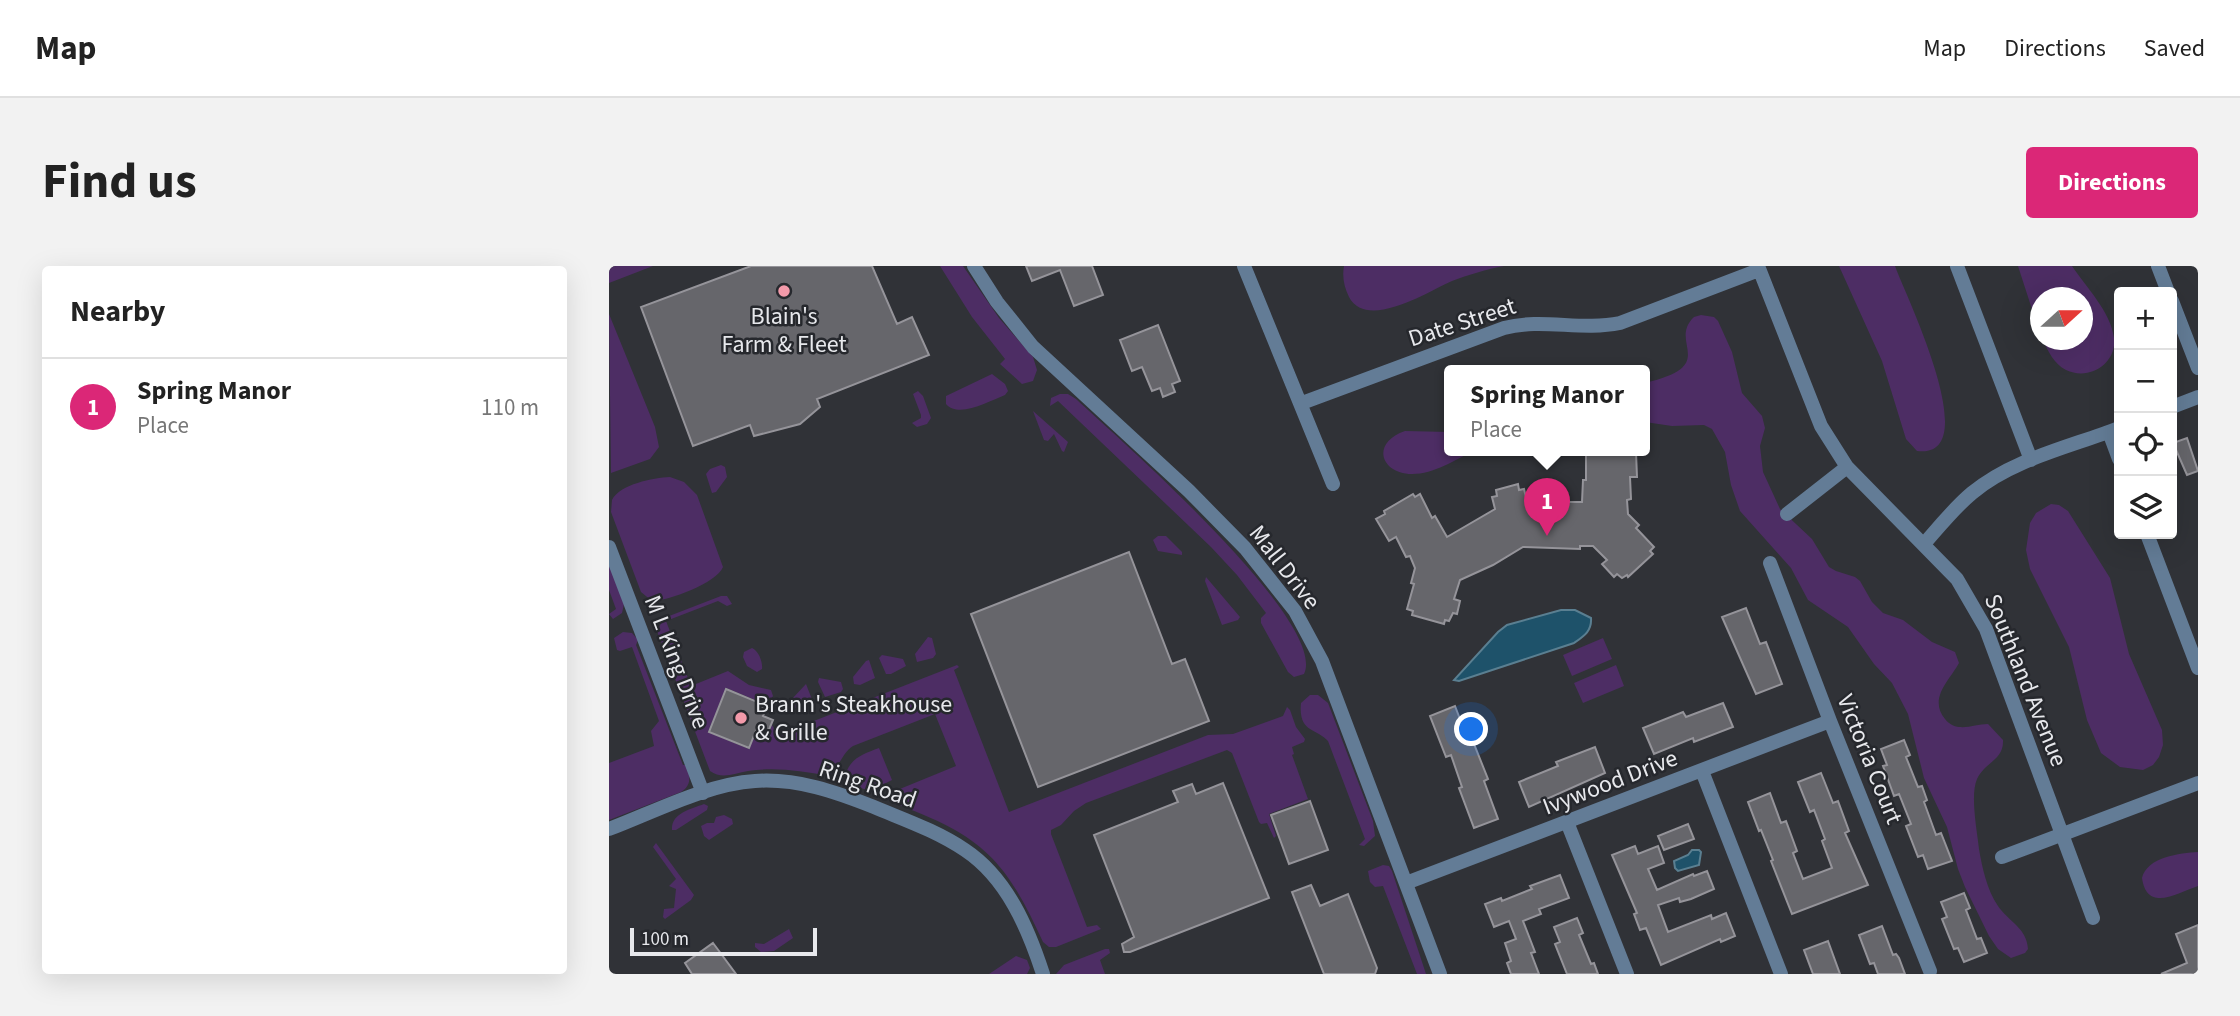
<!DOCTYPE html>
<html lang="en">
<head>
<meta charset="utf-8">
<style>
	body { margin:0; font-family:"Source Sans 3",sans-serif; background:#f2f2f2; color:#222 }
	.controls { position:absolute; right:21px; top:21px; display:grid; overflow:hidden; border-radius:7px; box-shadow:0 7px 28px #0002 }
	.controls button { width:63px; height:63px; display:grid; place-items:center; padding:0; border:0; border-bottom:2px solid #e0e0e0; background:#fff; color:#222; font:35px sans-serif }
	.compass { position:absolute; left:1421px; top:21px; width:63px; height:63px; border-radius:50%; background:#fff; box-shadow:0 7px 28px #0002; rotate:69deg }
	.scale { position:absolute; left:21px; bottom:18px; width:187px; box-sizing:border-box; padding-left:7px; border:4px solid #e7e8ec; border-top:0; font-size:19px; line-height:24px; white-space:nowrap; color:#e7e8ec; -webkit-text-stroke:5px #26282d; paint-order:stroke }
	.you { position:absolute; left:863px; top:464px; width:24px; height:24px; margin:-18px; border:5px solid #fff; border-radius:50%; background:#1a73e8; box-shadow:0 0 0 10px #1a73e833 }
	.badge { display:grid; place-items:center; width:46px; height:46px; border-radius:50%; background:#db2777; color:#fff; font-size:23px; font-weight:700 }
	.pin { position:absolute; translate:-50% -58px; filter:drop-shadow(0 2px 4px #0008) }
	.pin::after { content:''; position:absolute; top:37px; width:24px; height:21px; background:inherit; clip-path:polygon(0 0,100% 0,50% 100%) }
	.popup { position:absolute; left:835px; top:99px; width:206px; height:91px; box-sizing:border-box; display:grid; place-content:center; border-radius:7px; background:#fff; filter:drop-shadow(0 2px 5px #0005); font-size:23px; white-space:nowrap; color:#767676 }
	.popup b { font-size:26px; color:#222 }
	.popup::after { content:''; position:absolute; left:50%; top:100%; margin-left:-14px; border:14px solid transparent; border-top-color:#fff }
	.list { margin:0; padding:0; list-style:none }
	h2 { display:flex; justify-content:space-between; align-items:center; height:91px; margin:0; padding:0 28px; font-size:30px }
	h2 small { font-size:23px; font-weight:400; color:#767676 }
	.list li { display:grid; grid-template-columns:46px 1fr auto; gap:21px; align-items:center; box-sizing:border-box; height:98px; padding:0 28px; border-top:2px solid #e0e0e0 }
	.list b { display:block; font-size:26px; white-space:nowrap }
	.list p { margin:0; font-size:23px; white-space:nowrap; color:#767676 }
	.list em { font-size:23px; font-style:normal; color:#767676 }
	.icon { flex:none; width:38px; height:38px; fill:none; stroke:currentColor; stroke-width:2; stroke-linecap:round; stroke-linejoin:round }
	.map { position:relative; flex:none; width:1589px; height:708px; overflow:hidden; border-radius:7px }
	header { display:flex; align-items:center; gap:42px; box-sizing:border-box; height:98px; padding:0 35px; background:#fff; border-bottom:2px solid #e0e0e0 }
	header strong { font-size:33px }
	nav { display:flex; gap:38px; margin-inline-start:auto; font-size:24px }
	.intro { display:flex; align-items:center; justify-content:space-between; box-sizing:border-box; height:168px; padding:0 42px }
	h1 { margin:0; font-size:49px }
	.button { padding:18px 32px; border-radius:7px; background:#db2777; color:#fff; font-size:24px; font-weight:700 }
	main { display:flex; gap:42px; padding:0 42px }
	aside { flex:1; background:#fff; border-radius:7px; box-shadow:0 7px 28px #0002 }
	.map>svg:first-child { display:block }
	.green { fill:#4d2d64 }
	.water { fill:#1e526a; stroke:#5a7f91; stroke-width:2 }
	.building { fill:#66666b; stroke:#95949a; stroke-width:2 }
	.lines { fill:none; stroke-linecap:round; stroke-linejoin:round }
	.street { stroke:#637c96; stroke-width:14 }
	.poi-dot { fill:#f39aaa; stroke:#26282d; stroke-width:2.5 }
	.labels { text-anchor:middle; stroke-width:5; stroke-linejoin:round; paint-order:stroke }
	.poi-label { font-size:24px; fill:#e7e8ec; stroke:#26282d }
	.street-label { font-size:24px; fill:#e7e8ec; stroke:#26282d }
</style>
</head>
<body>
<header>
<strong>Map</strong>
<nav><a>Map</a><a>Directions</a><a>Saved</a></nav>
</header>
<div class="intro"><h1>Find us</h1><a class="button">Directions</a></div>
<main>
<aside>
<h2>Nearby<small></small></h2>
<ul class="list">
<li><span class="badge">1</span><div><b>Spring Manor</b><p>Place</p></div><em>110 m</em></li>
</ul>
</aside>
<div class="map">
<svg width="1589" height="708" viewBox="0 0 1589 708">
	<rect width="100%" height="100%" fill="#303237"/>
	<path class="green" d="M0,0H44L0,17Z
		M331,0H354L390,52L424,91L428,104L424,115L413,118L391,98L396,93L363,51Z
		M735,0H895C878,3 859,9 843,15C820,25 758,65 740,31C735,21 733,11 735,0Z
		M1230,0H1286C1296,28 1378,194 1308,185L1297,173L1273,95Z
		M1409,0H1463C1477,21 1502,46 1505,72C1508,98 1480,115 1457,104C1445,98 1439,85 1434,74H1474V32H1432L1431,68Z
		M0,48L46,161L50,181L41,193L2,207Z
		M1092,49L1105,51L1109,55L1123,86L1133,127L1153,150L1156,162L1151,180L1154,206L1171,243L1203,273L1220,301L1227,305L1246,311L1251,315L1263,336L1274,347L1294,354L1323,376L1346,386L1350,397C1341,414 1319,432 1336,453C1339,457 1345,461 1350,461C1360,462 1369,458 1379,458L1394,474C1395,494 1376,496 1368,513C1361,529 1368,564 1370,583C1373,601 1378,624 1389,640C1399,655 1418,662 1419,683L1416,687L1402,692L1389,683L1380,670L1356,621L1349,603L1338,561L1315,512L1299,448L1283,417L1265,398L1239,361L1199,334L1182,302L1131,245L1122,219L1116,186L1103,163L1095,159L1063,160L1036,156V117C1112,99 1058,77 1085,51Z
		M383,108L396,118L399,125L396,129C380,135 350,153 337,138V130Z
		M309,125L314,130L322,152L318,158L308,161L303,157L312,152V149L304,128Z
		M451,128H459L467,133C508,171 720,356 695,408L685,411L679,406L652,357V352L657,347L628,309L602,281L449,135L441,140L442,132Z
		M424,145L459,176L455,186L453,185L445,168L439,175L435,174Z
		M796,165L840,166V184H866C846,194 825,208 803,208C772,208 761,177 796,165Z
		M112,199L116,201L118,211L107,226L103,227L97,208L101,203Z
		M61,211L75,216L88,229L114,301C108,317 59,335 43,335L32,326L2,246L3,234C11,218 44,212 61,211Z
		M1442,238L1450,239L1459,245L1501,312L1520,388L1553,464L1554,479L1550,491L1544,499L1534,504L1511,501L1492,487L1478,454L1460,381L1421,303L1417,284L1421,257L1427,247Z
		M549,270H557L573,286V289L549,285L544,274Z
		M0,297L15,338L13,347L4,353L0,348L7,343L0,324Z
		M597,311L631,351L629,354L613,359L596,315Z
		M112,330H118L123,338L118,340L109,335L57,355L82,420L119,405L140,419L162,424L164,430L159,439L117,422L99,466L140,483L148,463L159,467L163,459L169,469L348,399L350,401L345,404L400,546L599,469L624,468L674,450L678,441L681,444L687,461L696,473L695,476L683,481L685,488L683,489L699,533L660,548L667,570L665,572L658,557L652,558L650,556L623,487L618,484L477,537L465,545L452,559L442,564V568L478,661L488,659L492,663L447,681H440L434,676C412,629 394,591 346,564C324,551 300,544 278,533V529L281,527L347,500L326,448L244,480C232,488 230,503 219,510C192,505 167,501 139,505C126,507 113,514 101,505L48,365L55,352Z
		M14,366L23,367L29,374L27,379L74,499H78C81,510 83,519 72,526L0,554V497L45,480L42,465L50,455L23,381L11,385L8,384L5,372Z
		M319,371L323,372L327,388L324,392L308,396L306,388Z
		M994,372L1003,393L963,410L954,389Z
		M143,382C150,385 154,397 153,403L148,406L138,400L134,391L135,386Z
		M273,389L294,393L297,400L282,408H277L270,392Z
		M260,394L266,412L251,419L245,418L244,411L257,395Z
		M1007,399L1015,420L974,437L965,417Z
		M210,412L232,416L234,423L232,426L216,431L209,416Z
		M197,418L204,436L186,442L181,438L182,434Z
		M701,429H709L719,437L764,555L766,570L755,580L750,579L756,573L719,475C708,462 689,467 692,437Z
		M270,482L283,514L261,525L240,518L236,510C241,492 254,488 270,482Z
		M95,538L99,540L98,544L67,564H63C62,547 82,543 95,538Z
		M115,549L123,553L124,558L100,574L95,570L92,560L98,557H105L107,551Z
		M47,577L85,629L82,634L56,653L54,651L55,643L65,642L67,623L60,620L67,613L44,581Z
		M1589,586V620C1568,627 1538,647 1533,612C1538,591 1571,587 1589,586Z
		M774,599L780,600L783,605L817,708H808L774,620L766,621L761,616L759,605Z
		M180,663L184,672L165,685L152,686L146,681V677L155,678Z
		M496,683H500L501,687L491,694L496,708H447L455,699Z
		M407,690L418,694L421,702L418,708H380Z"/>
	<path class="water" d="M952,344H966L982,352C983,365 975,370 965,377L850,415L845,414L889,366L898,359Z
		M1083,584H1090L1092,586L1090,599L1069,605L1066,602L1065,595L1079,589Z"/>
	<path class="building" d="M142,0H263L288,58L303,51L320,89L208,133L211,141L191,158L145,170L141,159L84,180L32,41Z
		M417,0H483L494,29L465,40L451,4L423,15Z
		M549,59L571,115L563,118L566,126L554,131L551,122L543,125L533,101L523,105L511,74Z
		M1578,172L1589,205L1578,209L1564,177Z
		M997,184H1018L1017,188L1027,186L1028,211H1021L1022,233L1018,234L1019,248L1030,259L1027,262L1045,281L1041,285L1044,288L1019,311L1018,309L1013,312L1008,308L1005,311L993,298L998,294L984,280H971V283L914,281L884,299L851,314L845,333L851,335L848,348L844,347L840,355L836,354L835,358L803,349L804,345L798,343L805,318L802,317L806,302L801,290L797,291L787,271L780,275L767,253L776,248L775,245L804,228L806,231L811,228L823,252L826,250L838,271L886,243L883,231L888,230L887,224L909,218L910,224L915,223L918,236H973L974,214H977V187Z
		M520,286L563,398L576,393L600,455L429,521L362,348Z
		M1137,342L1151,378L1157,376L1173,418L1147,428L1113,351Z
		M117,423L158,440L154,450L164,454L159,466L148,462L140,482L100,466Z
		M1114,437L1124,461L1085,476L1084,472L1045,488L1034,462L1074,446L1077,451Z
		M846,440L861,479L865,478L879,513L875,515L889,553L865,562L850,522L853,521L842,489L837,491L821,450Z
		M1295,474L1301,489L1297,491L1309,521L1313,520L1318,534L1315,536L1327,569L1332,567L1343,595L1319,603L1314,589L1309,591L1297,560L1302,558L1290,528L1285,530L1274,500L1278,499L1272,483Z
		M986,481L996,507L920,541L910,516L949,500L947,496Z
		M1212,507L1224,537L1229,535L1240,565L1236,567L1259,619L1183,648L1162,595L1164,594L1152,564L1150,565L1139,536L1161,527L1172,557L1177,555L1188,585L1184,587L1194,613L1223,602L1213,575L1216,573L1205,544L1201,546L1189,516Z
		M614,517L660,632L521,686H515L513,678L525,671L485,569L569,536L564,525L583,518L587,528Z
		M701,535L719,584L680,598L662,549Z
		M1079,558L1085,573L1055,584L1049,570Z
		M1026,580L1029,588L1049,580L1055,597L1039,603L1048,624L1084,608L1085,610L1098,605L1105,623L1082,633L1071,636L1070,632L1049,639L1059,666L1102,649L1103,653L1117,647L1126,670L1112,676L1111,673L1052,699L1037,662L1031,664L1025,648L1028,647L1003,589Z
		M951,609L960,632L930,643L932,648L914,655L926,686L922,687L930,708H902L898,697L902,695L896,677L907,673L900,655L885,661L876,638L892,632L893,635L923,623L921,620Z
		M702,619L711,640L739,628L768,702L766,708H715L683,626Z
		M1355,627L1361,642L1357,644L1368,673L1372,672L1378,687L1355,696L1349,682L1345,683L1333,653L1338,651L1332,636Z
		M968,652L974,667L970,669L982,698L985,697L989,708H958L946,678L951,676L945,661Z
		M1589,659V708H1552L1578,697L1567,668Z
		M1273,660L1284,689L1287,688L1290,692L1296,708H1269L1265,697L1261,698L1250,669Z
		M1219,675L1231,708H1204L1195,684Z
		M104,677L110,685L127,708H83L76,697Z"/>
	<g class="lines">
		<path class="street" d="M365,0L388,36L424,81L580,225L636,282L686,345L713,395L831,708
			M635,0L724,218
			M1149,0L1212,160L1238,201L1348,313L1377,363L1484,652
			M1348,0L1422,194
			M1549,0L1559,26
			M1563,35L1589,102
			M693,137L895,62C933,52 972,65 1011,57L1150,4
			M1563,141L1589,131
			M1500,166L1510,193
			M1178,248L1238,201
			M1538,268L1589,402
			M1315,278C1330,261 1345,242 1363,227C1404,193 1461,181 1510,162
			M0,281L94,527
			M1161,297L1221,455L1321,705
			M1093,505L1172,708
			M958,556L1018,708
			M0,563C45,546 98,518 146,515C188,512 227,526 265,541C296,554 328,565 356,584C398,612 419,662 434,708
			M1393,591L1589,517
			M797,617L1221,455"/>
	</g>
	<g class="poi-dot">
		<circle cx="175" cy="25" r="7"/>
		<circle cx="132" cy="452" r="7"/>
	</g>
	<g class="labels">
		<g class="poi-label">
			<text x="175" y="58">Blain's<tspan x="175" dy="28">Farm &amp; Fleet</tspan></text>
			<text x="146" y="446" text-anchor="start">Brann's Steakhouse<tspan x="146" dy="28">&amp; Grille</tspan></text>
		</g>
		<g class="street-label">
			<text transform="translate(853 56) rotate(-18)" y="8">Date Street</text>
			<text transform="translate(676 301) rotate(52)" y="8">Mall Drive</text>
			<text transform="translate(68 396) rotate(69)" y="8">M L King Drive</text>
			<text transform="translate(1417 414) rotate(68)" y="8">Southland Avenue</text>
			<text transform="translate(1261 493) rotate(68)" y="8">Victoria Court</text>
			<text transform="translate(1001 516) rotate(-21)" y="8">Ivywood Drive</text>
			<text transform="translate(259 518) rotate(19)" y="8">Ring Road</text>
		</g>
	</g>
</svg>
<div class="controls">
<button>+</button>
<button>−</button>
<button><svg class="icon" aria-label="locate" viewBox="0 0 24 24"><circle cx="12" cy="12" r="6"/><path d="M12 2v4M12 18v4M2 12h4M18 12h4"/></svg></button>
<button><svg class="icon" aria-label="layers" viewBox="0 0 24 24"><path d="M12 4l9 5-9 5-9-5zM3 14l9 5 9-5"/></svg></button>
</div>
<svg class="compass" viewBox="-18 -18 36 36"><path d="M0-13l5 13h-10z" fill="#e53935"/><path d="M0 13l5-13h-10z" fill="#767676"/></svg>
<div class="scale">100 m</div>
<div class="you"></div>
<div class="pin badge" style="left:938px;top:270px">1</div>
<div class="popup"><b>Spring Manor</b>Place</div>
</div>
</main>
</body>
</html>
